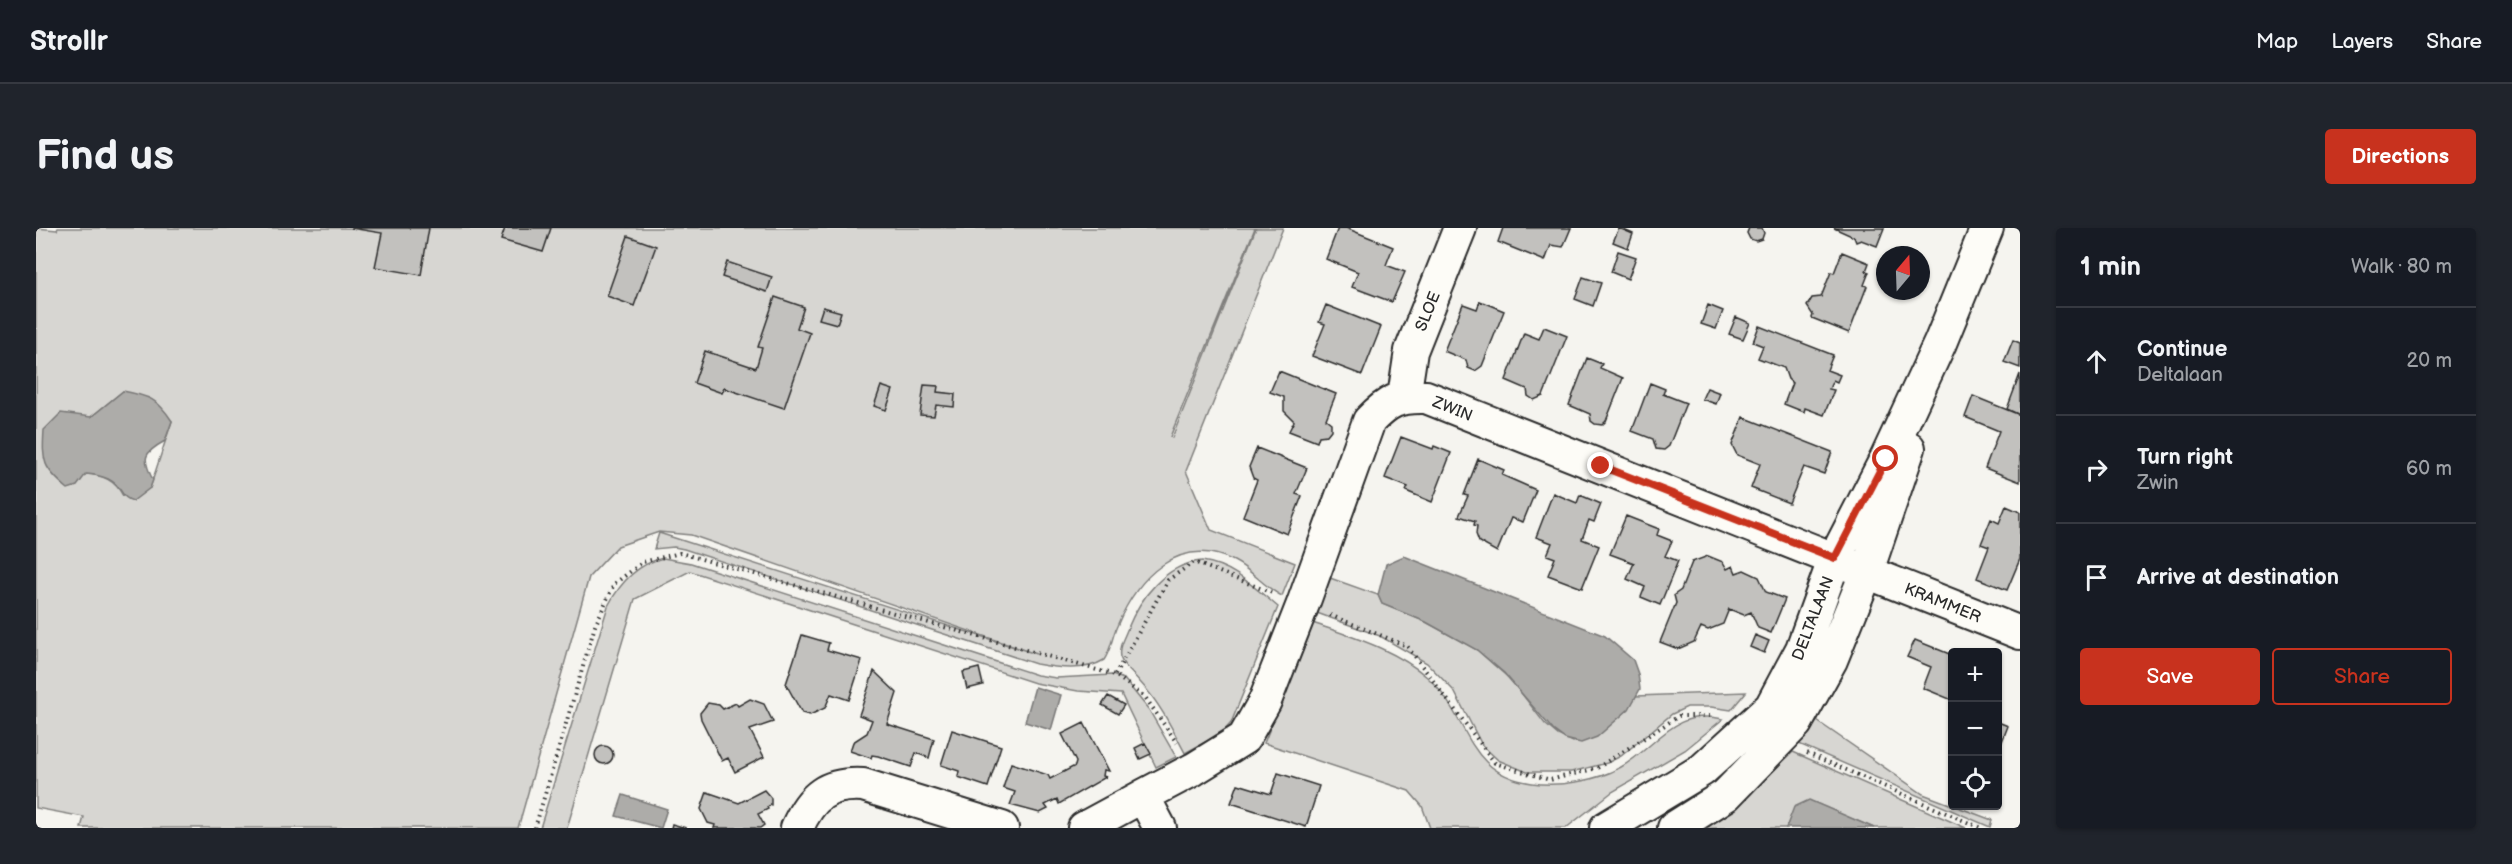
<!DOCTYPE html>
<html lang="en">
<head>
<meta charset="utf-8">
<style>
	body { margin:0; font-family:"Balsamiq Sans",sans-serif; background:#20242c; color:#f1f3f6 }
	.controls { position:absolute; right:18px; bottom:18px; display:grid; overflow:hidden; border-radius:6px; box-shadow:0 2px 4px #0004 }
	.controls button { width:54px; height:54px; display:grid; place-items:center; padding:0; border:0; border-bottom:2px solid #363941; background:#171b24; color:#f1f3f6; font:30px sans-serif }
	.compass { position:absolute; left:1840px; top:18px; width:54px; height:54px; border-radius:50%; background:#171b24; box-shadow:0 2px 4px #0004; rotate:19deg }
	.stop { position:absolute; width:18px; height:18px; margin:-14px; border:4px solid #c8321e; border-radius:50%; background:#fff }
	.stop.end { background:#c8321e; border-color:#fff; box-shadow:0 2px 6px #0008 }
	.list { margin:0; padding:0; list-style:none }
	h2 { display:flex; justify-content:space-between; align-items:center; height:78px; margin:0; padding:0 24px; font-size:26px }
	h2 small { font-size:20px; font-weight:400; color:#9ea1a6 }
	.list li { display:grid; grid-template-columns:39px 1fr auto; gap:18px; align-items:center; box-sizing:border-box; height:108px; padding:0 24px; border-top:2px solid #363941 }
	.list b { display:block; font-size:22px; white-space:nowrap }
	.list p { margin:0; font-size:20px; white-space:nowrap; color:#9ea1a6 }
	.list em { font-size:20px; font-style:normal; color:#9ea1a6 }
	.actions { display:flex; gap:12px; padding:18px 24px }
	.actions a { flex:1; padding:14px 0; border:2px solid #c8321e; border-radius:6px; text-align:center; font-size:21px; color:#c8321e }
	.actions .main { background:#c8321e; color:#fff }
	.icon { flex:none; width:33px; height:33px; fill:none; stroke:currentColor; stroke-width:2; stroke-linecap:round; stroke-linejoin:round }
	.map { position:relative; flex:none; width:1984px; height:600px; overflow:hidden; border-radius:6px }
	header { display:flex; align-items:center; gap:36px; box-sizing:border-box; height:84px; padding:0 30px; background:#171b24; border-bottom:2px solid #363941 }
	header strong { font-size:28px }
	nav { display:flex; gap:33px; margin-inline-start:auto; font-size:21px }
	.intro { display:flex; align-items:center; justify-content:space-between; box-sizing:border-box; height:144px; padding:0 36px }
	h1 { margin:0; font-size:42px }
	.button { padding:15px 27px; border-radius:6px; background:#c8321e; color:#fff; font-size:21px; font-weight:700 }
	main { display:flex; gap:36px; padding:0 36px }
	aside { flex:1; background:#171b24; border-radius:6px; box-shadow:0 2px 4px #0004 }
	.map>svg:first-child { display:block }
	.green { fill:#d7d6d2; stroke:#81807e; stroke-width:1.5; fill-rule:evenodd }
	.water { fill:#adaca9; stroke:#797877; stroke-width:1.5 }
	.building { fill:#c2c1be; stroke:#2b2b2b; stroke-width:1.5 }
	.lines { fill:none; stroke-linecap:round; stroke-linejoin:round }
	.minor-casing { stroke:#2b2b2b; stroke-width:36 }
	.path { stroke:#2b2b2b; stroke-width:4; stroke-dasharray:1.5 4.5; stroke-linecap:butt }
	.minor { stroke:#fdfcf7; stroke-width:32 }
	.route { stroke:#c8321e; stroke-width:8 }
	.labels { text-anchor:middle; stroke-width:5; stroke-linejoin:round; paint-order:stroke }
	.street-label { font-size:16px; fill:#2b2b2b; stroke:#fdfcf7 }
</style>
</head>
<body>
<header>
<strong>Strollr</strong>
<nav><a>Map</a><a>Layers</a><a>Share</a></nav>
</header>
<div class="intro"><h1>Find us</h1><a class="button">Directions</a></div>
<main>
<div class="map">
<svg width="1984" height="600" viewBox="0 0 1984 600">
	<rect width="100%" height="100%" fill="#f5f4ef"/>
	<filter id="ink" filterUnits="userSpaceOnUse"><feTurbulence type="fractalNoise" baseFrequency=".0167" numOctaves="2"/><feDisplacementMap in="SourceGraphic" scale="12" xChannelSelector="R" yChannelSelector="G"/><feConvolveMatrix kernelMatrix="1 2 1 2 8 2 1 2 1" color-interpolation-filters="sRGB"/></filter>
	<g filter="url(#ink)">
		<path class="green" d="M0,0L21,2L22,0H1219L1134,209L1136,210L1220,0H1247L1150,243L1175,302L1259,335L1246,368C1228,359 1216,342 1198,333C1143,305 1101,350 1081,398C1076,409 1075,422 1068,432C1049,444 1021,440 1000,436L648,321L638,319L618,321L623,305L1000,426L655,307L623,304L582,318L553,349L482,600H45L48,589L0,580ZM87,163L136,193L114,260L87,268C79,252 67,247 49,246L44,252L55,189Z
			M627,330L655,335L1001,447L1020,450L1076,447L1088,451L1113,482L1140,529L1120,539L1085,466L1042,463L999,455L654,343L599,371L531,600H504L572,378C584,355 601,336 627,330Z
			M1166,333C1197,337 1219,360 1242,379L1195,495L1186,505L1149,525C1136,500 1123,474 1104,454C1098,446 1087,439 1084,429C1082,419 1088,410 1091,402C1104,370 1129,336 1166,333Z
			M1294,350L1342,367L1346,376L1390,394L1441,422L1476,453L1509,496L1522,507L1537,514C1562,504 1587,494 1600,468L1710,464L1695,482L1675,479H1651L1636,486L1585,528L1571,535L1535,544H1491L1462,532L1446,517L1418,463L1391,435L1344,408L1281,385Z
			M1277,395C1316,409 1359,421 1391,449C1434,487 1428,546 1496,555C1523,559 1561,553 1585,539C1622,518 1636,480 1687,491L1649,522L1576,564L1530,600H1394L1386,578L1373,563L1228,515Z
			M1781,493L1887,566L1956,592L1954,599L1763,516Z
			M1757,524L1930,600H1838L1773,573L1756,587L1750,600H1664L1710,569Z"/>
		<path class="water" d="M87,163C113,168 122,171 136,193L129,213C107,225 106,230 117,252L114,260L97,273C87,270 88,266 82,259C75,249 61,247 50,246L41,258L32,261C7,240 6,234 8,202L25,185L55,189Z
			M1368,328L1569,408L1597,432L1602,446L1604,461L1593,481L1561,509L1545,515L1529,511L1517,502L1468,445L1441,422L1390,394L1346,376L1342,367L1350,336Z
			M999,459L1025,467L1015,502L989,494Z
			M587,567L631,581L625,600L580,588Z
			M1773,572L1838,600H1750L1758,579Z"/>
		<path class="building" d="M315,0H393L385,47L339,39L346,5Z
			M469,0H515L507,24L465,12Z
			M1302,0H1310L1357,19L1350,37L1369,44L1356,74L1316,59L1322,44L1290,31Z
			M1467,0H1535L1527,19L1515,17L1509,33L1462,14Z
			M1583,0L1597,6L1592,20L1577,14Z
			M1713,0H1726L1728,5L1726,11L1720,13L1714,11L1711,5Z
			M1798,0H1848L1841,18L1825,12L1820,14L1818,9Z
			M592,8L620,18L598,78L571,68Z
			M1582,23L1600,29L1592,51L1575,44Z
			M1806,24L1833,35L1830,43L1833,44L1828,57L1831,58L1813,105L1776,90L1777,87L1771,78L1776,70L1785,69L1795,44L1798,45Z
			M691,34L736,49L731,64L686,49Z
			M1547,49L1565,55L1557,78L1539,71Z
			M739,69L768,79L761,100L774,105L748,180L688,160L686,165L658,155L669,123L720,140L726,120L722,119Z
			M1444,73L1468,83L1446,138L1439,143L1432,140L1430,132L1408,123L1427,76L1441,81Z
			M1290,77L1345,99L1326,147L1276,128L1289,96L1283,94Z
			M1672,77L1687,83L1680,101L1665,96Z
			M787,79L805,84L801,96L783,91Z
			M1700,89L1714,95L1707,111L1693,106Z
			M1723,98L1797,127L1791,142L1804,147L1801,154L1797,152L1793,161L1798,162L1788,187L1769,180L1768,184L1748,176L1756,155L1752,151L1748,140L1722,130L1727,118L1717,114Z
			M1508,99L1531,108L1507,168L1498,172L1492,168L1491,161L1470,152L1488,105L1503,111Z
			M1977,112L1984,115V140L1968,134Z
			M1551,130L1566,136L1564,140L1587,150L1570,193L1566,197L1559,196L1555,193L1554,186L1533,177Z
			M1243,143L1300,166L1290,191L1295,195V202L1291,207L1283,208L1281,214L1253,203L1258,193L1248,183V169L1234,164Z
			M1984,146V187L1971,181Z
			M1614,155L1629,161L1627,166L1650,175L1633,218L1628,222L1620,221L1617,211L1596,203Z
			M888,157L902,158L901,164L919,166L918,179L900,177L898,188L884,187Z
			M845,158L857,162L850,182L838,178Z
			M1671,160L1684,165L1680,176L1666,171Z
			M1937,168L1984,187V254L1949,240L1963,203L1929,189Z
			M1707,189L1796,224L1788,246L1768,239L1753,275L1715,260L1724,236L1701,227L1696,217Z
			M1365,209L1397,221L1398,218L1415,225L1396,274L1370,263L1372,259L1349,250Z
			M1221,220L1271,240L1260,266L1266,268L1251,306L1207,288L1221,252L1217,250L1213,239Z
			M1442,231L1468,242L1466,247L1500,262L1487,294L1475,290L1461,324L1443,314L1440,306L1441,298L1438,297L1439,293L1423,288L1432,268L1428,267Z
			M1517,265L1541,275L1544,267L1565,276L1558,294L1553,292L1546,311L1563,318L1546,360L1512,347L1519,330L1511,327L1516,315L1500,309Z
			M1970,278L1984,284V331L1971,362L1941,350L1953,319L1945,316L1955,291L1963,295Z
			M1590,288L1623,301L1621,307L1636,313L1629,328L1642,333L1624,377L1605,369L1609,359L1591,351L1598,335L1574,326Z
			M1672,328L1687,334L1691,341L1697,338L1700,345L1708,342L1723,349L1730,364L1749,371L1735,405L1722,400L1715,384L1708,387L1693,381L1687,396L1672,402L1665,399L1658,414L1642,421L1624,414L1640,375L1638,367L1645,362L1656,334Z
			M766,407L793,415L791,422L826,432L813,472L795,466L789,480L774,487L766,485L750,456Z
			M1719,407L1733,413L1728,425L1714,419Z
			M1879,412L1916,427V472L1887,460L1895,439L1871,429Z
			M943,440L947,457L931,461L927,444Z
			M838,443L861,465L851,496L898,511L893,530L880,525L875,539L842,528L836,527L835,530L814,523L817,514L831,505L836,492L823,487Z
			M1072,468L1088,477L1082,486L1066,477Z
			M714,471L728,476L737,494L714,502L728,529L699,544L692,530L686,533L665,491L664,485L672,475L683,477L687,481L700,475L702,478Z
			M1962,494L1972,498L1962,524Z
			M1048,495L1073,543L1068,542L1067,548L1070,549L1023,576L1021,571L1009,577L1012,581L1004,585L974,577L979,564L967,560L975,535L1012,547L1014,551L1039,538L1040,534L1026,506Z
			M916,502L965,518L952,559L922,549L923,543L905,537Z
			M1109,515L1115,526L1104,531L1099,520Z
			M559 527a9 9 0 1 1 18 0a9 9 0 1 1-18 0Z
			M1242,545L1283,558L1270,599L1195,575L1202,556L1235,566Z
			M728,562L735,570V577L731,579L732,581L722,586L728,597L724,600H678L679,597L672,595L665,581L671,564L703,575Z
			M636,596L650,600H635Z"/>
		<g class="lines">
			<g class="minor-casing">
				<path id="minor" d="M1368,169L1375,123L1424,0
					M1107,568L1158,541L1208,510L1229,473L1267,376L1333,193C1352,173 1362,168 1390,169L1984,405
					M761,600C775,568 791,555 827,557L966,600
					M1048,600L1107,568L1124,600
					M1570,600L1666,542L1735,479L1766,421L1799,330L1850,231L1904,115L1951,0
					M1638,600L1690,567L1760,495L1795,432L1831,343L1873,220"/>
			</g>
			<path class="path" d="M1294,387L1371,418L1459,535L1514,552L1561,540L1643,488H1677
				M1079,447L1132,352L1158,334L1239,366
				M1771,525L1945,600
				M499,600L559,398L578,356L607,334L644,325L1079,447L1109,469L1141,515"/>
			<use href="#minor" class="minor"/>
		</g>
	</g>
	<g class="lines" filter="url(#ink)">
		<path class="route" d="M1565,238L1799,330L1850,231"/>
	</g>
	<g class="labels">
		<g class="street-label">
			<text transform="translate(1391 83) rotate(-68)" y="6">SLOE</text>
			<text transform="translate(1417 180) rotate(22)" y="6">ZWIN</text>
			<text transform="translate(1907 374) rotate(22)" y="6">KRAMMER</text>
			<text transform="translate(1776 390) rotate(-69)" y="6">DELTALAAN</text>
		</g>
	</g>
</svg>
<div class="controls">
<button>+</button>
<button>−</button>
<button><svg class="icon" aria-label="locate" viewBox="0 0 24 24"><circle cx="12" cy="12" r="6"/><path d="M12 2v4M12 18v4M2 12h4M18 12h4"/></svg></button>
</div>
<svg class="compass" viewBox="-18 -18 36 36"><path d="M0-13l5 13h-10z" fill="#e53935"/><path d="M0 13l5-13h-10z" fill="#9ea1a6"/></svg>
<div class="stop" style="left:1850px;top:231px"></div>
<div class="stop end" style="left:1565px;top:238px"></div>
</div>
<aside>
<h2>1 min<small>Walk · 80 m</small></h2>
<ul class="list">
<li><svg class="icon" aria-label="ahead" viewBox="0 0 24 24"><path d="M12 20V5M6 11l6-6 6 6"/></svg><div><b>Continue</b><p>Deltalaan</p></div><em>20 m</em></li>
<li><svg class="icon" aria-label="right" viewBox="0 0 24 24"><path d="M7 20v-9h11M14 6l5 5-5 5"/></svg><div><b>Turn right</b><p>Zwin</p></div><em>60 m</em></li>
<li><svg class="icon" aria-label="arrive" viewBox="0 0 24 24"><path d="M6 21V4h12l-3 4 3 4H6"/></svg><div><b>Arrive at destination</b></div></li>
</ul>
<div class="actions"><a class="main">Save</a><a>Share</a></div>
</aside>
</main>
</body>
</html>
